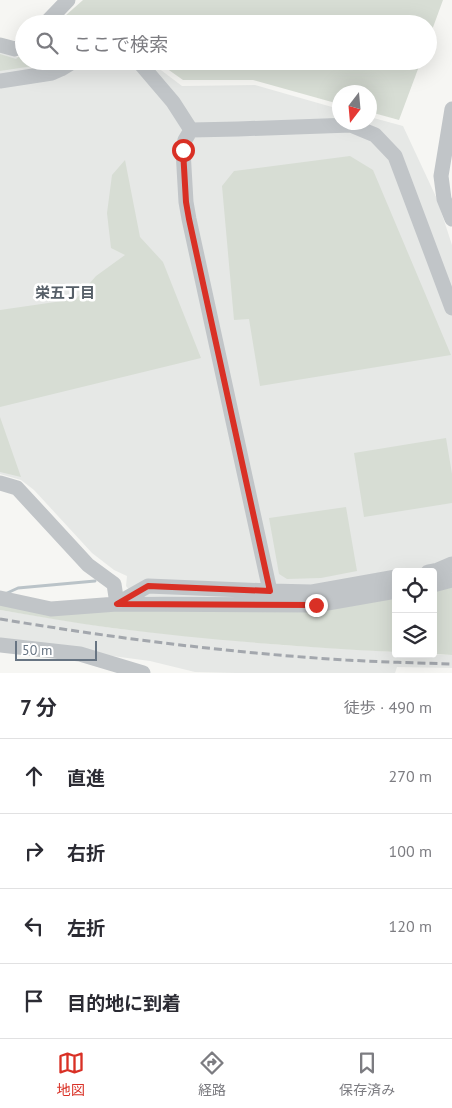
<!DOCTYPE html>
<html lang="ja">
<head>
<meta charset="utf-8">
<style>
	body { margin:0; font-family:"PT Sans","Noto Sans JP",sans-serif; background:#f7f7f7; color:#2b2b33 }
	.controls { position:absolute; right:15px; bottom:15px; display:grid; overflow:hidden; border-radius:5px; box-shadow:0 5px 20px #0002 }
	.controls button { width:45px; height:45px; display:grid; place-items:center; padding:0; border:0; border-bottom:1px solid #e1e1e2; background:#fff; color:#2b2b33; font:25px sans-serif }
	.compass { position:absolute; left:332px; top:85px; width:45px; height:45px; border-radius:50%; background:#fff; box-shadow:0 5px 20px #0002; rotate:196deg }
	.scale { position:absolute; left:15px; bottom:12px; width:82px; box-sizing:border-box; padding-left:5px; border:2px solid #677482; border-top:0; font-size:14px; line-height:18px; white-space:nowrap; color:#677482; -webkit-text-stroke:4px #fff; paint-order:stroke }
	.stop { position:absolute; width:15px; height:15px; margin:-11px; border:4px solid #d93025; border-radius:50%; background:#fff }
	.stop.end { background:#d93025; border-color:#fff; box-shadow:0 1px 5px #0008 }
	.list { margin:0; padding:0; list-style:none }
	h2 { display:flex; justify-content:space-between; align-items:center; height:65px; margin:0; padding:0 20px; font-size:21px }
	h2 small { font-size:16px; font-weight:400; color:#7c7c81 }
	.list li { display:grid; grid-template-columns:32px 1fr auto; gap:15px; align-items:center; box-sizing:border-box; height:75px; padding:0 20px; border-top:1px solid #e1e1e2 }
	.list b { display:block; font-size:19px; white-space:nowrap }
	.list em { font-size:16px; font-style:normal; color:#7c7c81 }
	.icon { flex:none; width:28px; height:28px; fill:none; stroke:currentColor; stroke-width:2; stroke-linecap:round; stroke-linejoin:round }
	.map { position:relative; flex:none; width:452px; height:673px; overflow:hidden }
	.search { position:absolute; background:#fff; box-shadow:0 5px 20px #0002; left:15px; right:15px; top:15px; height:55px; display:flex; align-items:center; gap:12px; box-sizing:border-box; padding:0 18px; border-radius:28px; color:#7c7c81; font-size:19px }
	.sheet { height:365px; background:#fff }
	nav { display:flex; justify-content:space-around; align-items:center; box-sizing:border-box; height:70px; border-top:1px solid #e1e1e2; background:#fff; font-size:14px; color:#7c7c81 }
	nav a { display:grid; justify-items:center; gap:2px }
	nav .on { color:#d93025 }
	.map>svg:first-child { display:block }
	.built { fill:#e6e8e6 }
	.green { fill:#d7ddd4 }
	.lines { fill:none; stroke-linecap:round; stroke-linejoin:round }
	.stream { stroke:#bac3c8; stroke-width:3 }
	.minor { stroke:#c1c5c8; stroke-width:15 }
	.rail { stroke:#a3a7ad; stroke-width:3; stroke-dasharray:8 4; stroke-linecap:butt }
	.route { stroke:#d93025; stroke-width:6 }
	.labels { text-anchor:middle; stroke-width:5; stroke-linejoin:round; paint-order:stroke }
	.neighbourhood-label { font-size:15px; font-weight:bold; fill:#555e67; stroke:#fff }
</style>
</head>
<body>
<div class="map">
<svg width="452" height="673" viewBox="0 0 452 673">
	<rect width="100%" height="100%" fill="#f6f6f3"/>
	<path class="built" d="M0,51L20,58L24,61H149L182,86L255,85L339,109L340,122H370V117L403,126L437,199L452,245V576L433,572H396L305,602L134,596L126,586L127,576L114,570L92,553L34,490L21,480L0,474Z
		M0,610L112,628L199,637L282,645L396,652V654L452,655V668L397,667L395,673H236L195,672L150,661L0,641Z"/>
	<path class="green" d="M83,0H443L428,41V24H104L102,22L100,24H56Z
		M24,52V61H51L33,66L0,71V54L16,59Z
		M156,61H421L399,120L370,112V92H340L339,104L253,80H183Z
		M350,156L373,170L451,355L260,386L249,319L234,320L222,186L234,171Z
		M125,160L140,237L163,262L201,358L0,407V310L76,299L96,276L125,255L111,248L107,213L112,175Z
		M0,417L21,477L0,472Z
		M446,438L452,474V503L364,517L354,453Z
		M346,507L357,571L321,578L287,579L279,574L269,518Z
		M452,583V655L433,654V589Z
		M396,595V652C301,647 206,640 112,628C75,623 37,616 0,610V601L51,612Z"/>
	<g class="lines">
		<path class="stream" d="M5,594L18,588L95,581"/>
		<path class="minor" d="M45,24L68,0
			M0,45L15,49L24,45
			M138,61L173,102L191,130
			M0,81L52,73L61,69L74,61
			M452,109L441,176L444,199L452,219
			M191,130L185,140L183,150L186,202L189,219L270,591
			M191,130L238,129L351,125L375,135L395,156L452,308
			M0,483L17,488L88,565L114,584L117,604
			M428,572L438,570L452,564
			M433,585L452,580
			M0,598L51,609L117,604L316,605L396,591
			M118,603L148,586L270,591L312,592L396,577
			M0,645L80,654L143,673"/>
		<path class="rail" d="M0,619C114,638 230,653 346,660C381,662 417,663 452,664"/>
	</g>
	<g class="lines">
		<path class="route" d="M183,150L186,202L189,219L270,591L148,586L117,604L316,605"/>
	</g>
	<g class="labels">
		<g class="neighbourhood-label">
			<text x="65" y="298">栄五丁目</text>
		</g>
	</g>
</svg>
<div class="controls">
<button><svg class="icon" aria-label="locate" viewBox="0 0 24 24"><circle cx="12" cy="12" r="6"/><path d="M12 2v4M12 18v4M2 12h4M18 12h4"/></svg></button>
<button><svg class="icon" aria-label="layers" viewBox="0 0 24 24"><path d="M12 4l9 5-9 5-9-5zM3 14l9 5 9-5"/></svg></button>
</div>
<svg class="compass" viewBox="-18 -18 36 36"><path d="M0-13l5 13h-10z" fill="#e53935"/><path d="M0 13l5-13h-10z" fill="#7c7c81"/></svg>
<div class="scale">50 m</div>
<div class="stop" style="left:183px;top:150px"></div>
<div class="stop end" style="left:316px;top:605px"></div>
<div class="search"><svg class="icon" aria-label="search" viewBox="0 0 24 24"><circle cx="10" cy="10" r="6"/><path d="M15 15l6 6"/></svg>ここで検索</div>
</div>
<section class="sheet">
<h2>7 分<small>徒歩 · 490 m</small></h2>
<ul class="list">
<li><svg class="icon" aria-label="ahead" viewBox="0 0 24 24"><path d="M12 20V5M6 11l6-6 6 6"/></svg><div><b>直進</b></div><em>270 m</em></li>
<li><svg class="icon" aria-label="right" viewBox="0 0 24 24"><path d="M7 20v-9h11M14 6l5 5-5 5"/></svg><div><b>右折</b></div><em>100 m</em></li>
<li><svg class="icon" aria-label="left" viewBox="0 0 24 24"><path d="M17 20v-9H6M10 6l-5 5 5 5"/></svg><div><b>左折</b></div><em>120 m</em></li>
<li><svg class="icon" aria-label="arrive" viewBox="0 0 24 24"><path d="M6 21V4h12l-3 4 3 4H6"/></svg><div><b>目的地に到着</b></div></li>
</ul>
</section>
<nav>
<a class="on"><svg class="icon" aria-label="map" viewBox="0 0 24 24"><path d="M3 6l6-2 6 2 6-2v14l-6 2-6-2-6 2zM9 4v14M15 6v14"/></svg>地図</a>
<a><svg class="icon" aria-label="directions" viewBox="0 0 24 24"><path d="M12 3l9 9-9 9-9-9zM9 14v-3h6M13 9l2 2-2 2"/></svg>経路</a>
<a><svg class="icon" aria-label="saved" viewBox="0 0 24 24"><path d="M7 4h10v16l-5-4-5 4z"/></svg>保存済み</a>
</nav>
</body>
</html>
